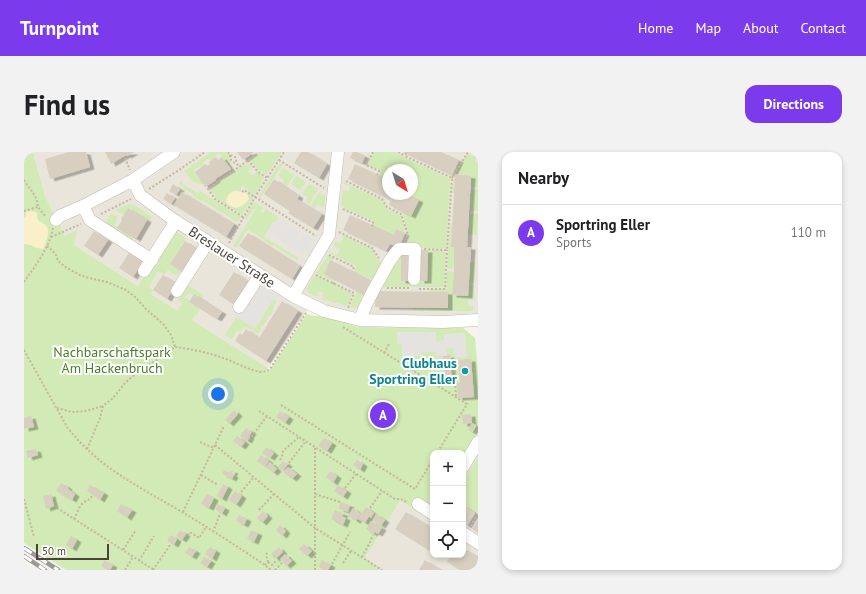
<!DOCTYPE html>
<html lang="en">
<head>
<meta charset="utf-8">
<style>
	body { margin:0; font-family:"PT Sans",sans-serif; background:#f2f2f2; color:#202124 }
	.controls { position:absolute; right:12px; bottom:12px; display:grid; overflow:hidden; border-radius:8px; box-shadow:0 2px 6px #0003 }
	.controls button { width:36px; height:36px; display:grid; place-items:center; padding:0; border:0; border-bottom:1px solid #e0e0e0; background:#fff; color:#202124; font:20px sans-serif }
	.compass { position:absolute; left:358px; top:12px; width:36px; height:36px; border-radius:50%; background:#fff; box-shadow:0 2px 6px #0003; rotate:142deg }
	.scale { position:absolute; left:12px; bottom:10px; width:73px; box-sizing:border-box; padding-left:4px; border:2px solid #4b4439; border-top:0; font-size:11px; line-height:14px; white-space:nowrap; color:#4b4439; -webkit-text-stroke:3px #fff; paint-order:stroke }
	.you { position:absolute; left:194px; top:242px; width:14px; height:14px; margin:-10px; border:3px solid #fff; border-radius:50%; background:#1a73e8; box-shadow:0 0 0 6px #1a73e833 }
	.badge { display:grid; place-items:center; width:26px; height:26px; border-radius:50%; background:#7c3aed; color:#fff; font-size:13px; font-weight:700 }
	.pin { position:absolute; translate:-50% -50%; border:2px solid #fff; box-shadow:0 1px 4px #0006 }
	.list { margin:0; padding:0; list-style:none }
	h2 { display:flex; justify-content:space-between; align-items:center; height:52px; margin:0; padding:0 16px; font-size:17px }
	h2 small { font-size:13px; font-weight:400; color:#757577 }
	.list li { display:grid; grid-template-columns:26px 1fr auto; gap:12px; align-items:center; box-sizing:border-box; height:56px; padding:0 16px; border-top:1px solid #e0e0e0 }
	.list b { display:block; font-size:15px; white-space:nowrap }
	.list p { margin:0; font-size:13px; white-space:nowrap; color:#757577 }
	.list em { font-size:13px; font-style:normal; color:#757577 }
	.icon { flex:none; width:22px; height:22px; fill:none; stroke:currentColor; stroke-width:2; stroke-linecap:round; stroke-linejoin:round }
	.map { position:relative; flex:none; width:454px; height:418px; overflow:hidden; border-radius:12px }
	header { display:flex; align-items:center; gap:24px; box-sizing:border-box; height:56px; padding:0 20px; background:#7c3aed; color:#fff }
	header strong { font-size:19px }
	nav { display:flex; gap:22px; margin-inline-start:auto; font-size:14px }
	.intro { display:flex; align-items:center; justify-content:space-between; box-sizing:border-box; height:96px; padding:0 24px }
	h1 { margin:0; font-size:28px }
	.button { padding:10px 18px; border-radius:12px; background:#7c3aed; color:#fff; font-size:14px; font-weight:700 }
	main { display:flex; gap:24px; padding:0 24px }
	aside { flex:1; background:#fff; border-radius:12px; box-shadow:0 2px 6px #0003 }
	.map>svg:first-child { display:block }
	.residential { fill:#eae5da; fill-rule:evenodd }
	.green { fill:#d2eab5 }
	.sand { fill:#f9efc9 }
	.parking { fill:#e5e3e0 }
	.building { fill:#d8cfc1; filter:url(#shadow) }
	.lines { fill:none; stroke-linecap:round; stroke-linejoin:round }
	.minor-casing { stroke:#c2bbae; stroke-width:13 }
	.path { stroke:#c4b79f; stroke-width:2; stroke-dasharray:2 2; stroke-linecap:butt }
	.minor { stroke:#fff; stroke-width:12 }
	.rail-casing { stroke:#9a9a9a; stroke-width:4.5 }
	.rail { stroke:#fff; stroke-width:3; stroke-dasharray:9; stroke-linecap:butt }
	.culture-dot { fill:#0f9aa8; stroke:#fff; stroke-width:1.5 }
	.labels { text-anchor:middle; stroke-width:4; stroke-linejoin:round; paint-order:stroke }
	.street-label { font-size:14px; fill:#4b4439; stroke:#fff }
	.park-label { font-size:14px; fill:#4a7f2a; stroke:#fff }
	.culture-label { font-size:14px; font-weight:bold; fill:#0d838f; stroke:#fff; text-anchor:end }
</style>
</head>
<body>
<header>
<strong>Turnpoint</strong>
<nav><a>Home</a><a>Map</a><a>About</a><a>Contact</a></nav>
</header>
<div class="intro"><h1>Find us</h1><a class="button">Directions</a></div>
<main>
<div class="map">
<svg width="454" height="418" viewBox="0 0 454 418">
	<defs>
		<filter id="shadow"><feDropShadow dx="4.5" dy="2.5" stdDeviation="0" flood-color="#0004"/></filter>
	</defs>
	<rect width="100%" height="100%" fill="#f6f3ec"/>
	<path class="residential" d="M9,0H454V175L447,168H344L285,156L244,216L50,93L41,84L21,44ZM364,18H388V42H364Z
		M454,292V418H360L341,406L376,349L389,356L409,363V403H439V317Z"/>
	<path class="green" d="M0,0H9L21,44L41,84L53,78L50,93L114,134L149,78L162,86L146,112L157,119L153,124L144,118L140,123L134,119L125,135L129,138L127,142L154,159L159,151L154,148L163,133L180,143L178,147L170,142L169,144L164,141L161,146L166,148L165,150L176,157L172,164L171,163L168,168L244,216L242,220L246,218L283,162L289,164H299L334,175L439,176L451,186L454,220V281L439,305V301H409V353L408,354L395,346L389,356L376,349L341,406L360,418H42L0,391Z
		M187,0H202L205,4L206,8L208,10L204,13L195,1L191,4L192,5L187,9L185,6L179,10L181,13L177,16L176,14L170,18L179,31L176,33L167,28L160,19Z
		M237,0H258L242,23L235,18L226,9Z
		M350,0H370L426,27L422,96H378L385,85L379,62L380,60L388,64L395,48L383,42H388V18H364V28L355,24L357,19L343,13Z
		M443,2L452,5L451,10L454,11V35H447V24L431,22L430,41H427L429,26Z
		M257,11L259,12L236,47L234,46L235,44L255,12H256Z
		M226,12L228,16L224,19L228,24L233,20L240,24L237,29L239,30L231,42H230L229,43L224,40L225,38L218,34L216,39H210L203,45L202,50C210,60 219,55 225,47L224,43L222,41H223L229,44L228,48L218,63C207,56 192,50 186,37L220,13L222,14Z
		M259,16L270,23L263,34L258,31L260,28L254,24Z
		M272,24L282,30L276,38L267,32Z
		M157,28L160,33L174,41L176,39L217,65L214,70L212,69L211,70L207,67V66L197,60H196L178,48L177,49L169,44L170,43L164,39H163L159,37L160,35L154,32Z
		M320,30L357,48L363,57L377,63L382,79L380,78L379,80L373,77L370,83L350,74L351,70L319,55L317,52L319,38L325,39L326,34L320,32Z
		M285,32L294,37L285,52L282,50L284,46L278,42Z
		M447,37L454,38V59H445Z
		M295,40L301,44V53L299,56L294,53L291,56L287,53Z
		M230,50L239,55L237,60L239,61L242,57L254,65L251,71L249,70L240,85L275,106L273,109L268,105H267L249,93L248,94L230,81H229L224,77L212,96L209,94L232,57L230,56L223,67L221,65Z
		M105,52L113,55L128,65L126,69L104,56L100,63L91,58Z
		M87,61L94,65L90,73L110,86L107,92L79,74Z
		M445,62H454L453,83L444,82Z
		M426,72L428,73L427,95H430V116H427V117H423Z
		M320,83L348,97L350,101L358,111L350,128L330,120L332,114L305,101L306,100L313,103L316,97L310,94L311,90L317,91Z
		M377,98V129H403L404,98H422L420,135H356Z
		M304,103L310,106L309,110L306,108L300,122L309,127L308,129L292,121Z
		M446,110H451L450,131L445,130Z
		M423,119L430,120L428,143L444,144L445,133H450V148H444V154L450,155L449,158L446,159L389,158V155H424V140H406V137H421Z
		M291,123L329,141L323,154L298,147L300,141L295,139L293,145C277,139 284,134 291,123Z
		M333,139L343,144L337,156L326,155Z
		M249,147L253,149L248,158L249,159L246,164H244L242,168H243L239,174L238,173L236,177L237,178L234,182L223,175L222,176L219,175L216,180L213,178L208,187L201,183L212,165L231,176Z
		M454,305V363L439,353V329Z"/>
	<path class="sand" d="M210,39C216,39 220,40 224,43L225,47C219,55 210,60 202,50C203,44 205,41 210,39Z
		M8,59L13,61C13,69 14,68 19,71C29,77 22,89 19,97L13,96L7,93L0,92V66L2,64V60Z"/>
	<path class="parking" d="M254,65L264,71L260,77L262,78L263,79L267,73L277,79L273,85L275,87L280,81L289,87L285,92L291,95L285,106L284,104L281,101L279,103L245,81L246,79L245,78L249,70L251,71Z
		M234,131L252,143L231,176L212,165Z
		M373,180H412V189L420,188V182L441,181L443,205L430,206L429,196L423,197V204H412V200H399V204H378V192L373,191Z"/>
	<path class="building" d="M45,0H62L66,15L26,27L21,7Z
		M81,0H110L103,4L102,3L87,12Z
		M213,0H230L219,8Z
		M277,0H284L303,12L295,26L270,11Z
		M329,0H333L341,4L338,11L326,6Z
		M379,0H417L435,8L428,23Z
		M192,5L194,8L198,5L207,17L191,27L192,28L181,35L171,20L182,12L183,14L186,12L185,10Z
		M331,12L364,28V42H383L395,48L387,64L365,53L367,48L324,27Z
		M431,22L447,24L443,95H447L444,144L428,143L430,120V95H427Z
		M250,27L275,44L273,47L298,62L289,76L264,61L266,59L240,42Z
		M149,32L156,37L152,43L145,39Z
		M158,40L210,72L202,85L150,53Z
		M143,41L151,46L147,52L139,47Z
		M104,56L123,68L112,87L93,76L98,68L97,67Z
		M326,63L370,83L372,77L381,81L375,95L366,92L362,99L319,78Z
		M70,79L84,88L74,103L60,94Z
		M224,81L276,114L268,127L215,94Z
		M161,89L174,98L160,121L146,112Z
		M377,98H385V129H377Z
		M396,98H404L403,129H396Z
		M105,101L119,109L109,125L95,116Z
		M306,108L350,130L343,144L300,122Z
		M210,120L224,129L209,152L195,143Z
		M139,123L153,131L143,147L129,138Z
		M352,139L424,140V156L351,155Z
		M170,142L198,160L193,167L165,150Z
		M258,149L274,159L242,209L211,189L216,181L218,183L222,177L235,186Z
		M426,203L428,228H421L419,204Z
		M447,207L450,245L434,246L433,231H436L434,208Z
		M210,258L214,262L205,272L201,268Z
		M256,259L265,265L261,271L252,265Z
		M447,262L448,271L439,272L438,263Z
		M7,264L10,275L0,277V266Z
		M448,271L452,273L448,280L444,278Z
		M222,276L228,280L225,284L226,285L223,289L216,284Z
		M213,284L221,290L217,295L209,289Z
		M300,286L308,291L303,299L294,294Z
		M242,295L250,301L246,306L238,301Z
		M12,297L14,303L4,306L2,299Z
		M237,303L245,309L241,315L233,309Z
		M333,308L339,312L336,318L329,313Z
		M259,309L264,312L259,319L254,315Z
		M246,310L253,317L249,321L242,315Z
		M264,315L273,322L268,327L259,320Z
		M200,318L206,321L207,318L210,319L208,322L210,323L208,327L198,322Z
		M306,319L313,324L309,331L302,325Z
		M37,331L44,335L43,336L51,342L48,348L32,339Z
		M199,332L204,335L198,347L193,344Z
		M66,333L80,341L76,348L63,339Z
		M314,333L323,339L319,345L310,339Z
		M211,339L218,344L212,353L205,348Z
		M27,342L30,354L22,357L19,344Z
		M183,342L190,346L185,356L177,352Z
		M316,350L326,353L324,360L315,357Z
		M97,352L108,358L103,366L93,359Z
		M194,352L201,356L198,362L191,357Z
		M439,353L451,361L443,374L439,371Z
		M342,355L350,361L347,366L345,364L341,371L334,367Z
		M329,356L337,362L332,369L324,364Z
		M311,358L320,362L318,364L322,366L319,373L307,367Z
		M239,359L244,364L238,371L233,366Z
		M382,360L409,377V401L371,377Z
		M352,362L361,368L357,374L349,368Z
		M215,363L223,367L220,373L212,369Z
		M454,367V381L448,377Z
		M347,369L358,376L354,382L350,380L349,382L342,377Z
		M256,373L262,379L258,384L252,378Z
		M156,378L162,382L158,388L152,384Z
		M227,378L234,381L230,390L223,387Z
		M147,383L153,387L150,393L143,389Z
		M47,384L53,388L48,397L42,393Z
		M280,392L288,399L283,404L275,397Z
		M165,395L172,399L168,405L161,401Z
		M186,395L192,399L188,407L181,402Z
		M255,395L259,400L251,407L247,402Z
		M439,396L454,405V413L451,418H436L423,410L427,403H439Z
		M261,402L268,409L262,414L256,407Z
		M180,405L187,409L183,415L176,411Z
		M80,408L89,413L86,418H83L77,414Z
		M298,408L307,413L304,418H300L295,415Z
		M401,408L417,418H395Z"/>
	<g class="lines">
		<g class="minor-casing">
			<path id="minor" d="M109,28L116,43L147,66L269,144L300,159L336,168L419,170L454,168
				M59,54L66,68L128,108
				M32,68L36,64L59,54L109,28L150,0
				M120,119L152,69
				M153,139L184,90
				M269,144L305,83L314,0
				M215,155L236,123
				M336,168C341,152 350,137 358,123C363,113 367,105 375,97H391L390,127
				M439,315L454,290
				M394,352L409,362
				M439,381L454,391"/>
		</g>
		<path class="path" d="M204,0L206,3L211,5L213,12L215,15
			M349,0L342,13L355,19L353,23
			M374,0L381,4
			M382,1L381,4L428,26L423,98L400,97
			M206,3C206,8 208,10 213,12
			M101,6L106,18
			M224,8L234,20L244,26
			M255,8L300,36
			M428,26L444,0
			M0,28L11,44L13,49L14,55L22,65
			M322,29L358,47L363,55L377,62L384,83L381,87
			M125,37L155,18L181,0
			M218,40L220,38L292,84
			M319,57L350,71L348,74
			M0,59L14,55
			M77,62L107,47
			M219,65L191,47L184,37L215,15L235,0
			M315,80L350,97V99L355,106
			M27,85L57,72
			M205,91L231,45L260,0
			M23,94L28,98L32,103L34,109L43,116L56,123L65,126L83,130L102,138L111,145L122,157L140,173L147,183L151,195
			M305,103L330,115L328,119
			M292,123L330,141L324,156
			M0,130C11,114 25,97 29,76
			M309,132L311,128
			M363,136H385
			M395,137H421L423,98
			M319,175L443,252L413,301
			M0,198L43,275C75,316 114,334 158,360C185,376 212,394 238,411L247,418
			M360,201L365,192
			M430,206L432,245
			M257,253L391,337L409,307
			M33,256L48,260L62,259L79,254
			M235,259L371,347H377L384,351
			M225,288L243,264
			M176,290L187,295H190
			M191,293L291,376L358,418
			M291,296V418
			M63,297L76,266L79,254L89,246L102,230L114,220L142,202L151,195C166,197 182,200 196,205C210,209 223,218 237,220C241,220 243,219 246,217L282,161
			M256,308L258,304L259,299L275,285
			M265,311L281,290
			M177,323L194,333
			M321,336L332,322
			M217,340L230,325
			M291,342L316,350
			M0,347L10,385
			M33,356L130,418
			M346,356L358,339
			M235,358L250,342
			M159,360L200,274
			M50,367C53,362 55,354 60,350C64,348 66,348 68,344
			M447,374L452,365
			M189,380L196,362
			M164,383L166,380L175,386L182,375
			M99,398L112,378
			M338,405L346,390L349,383
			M115,409L130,384
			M244,410L248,413L252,409
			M319,411L327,399
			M308,412L326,380
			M241,413L244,410L242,403L244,399
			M101,418L109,405
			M129,418L146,393
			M251,418L258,411"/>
		<use href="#minor" class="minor"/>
		<g class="rail-casing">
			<path id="rail" d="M0,396L34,418
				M0,404L21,418"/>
		</g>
		<use href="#rail" class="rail"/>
	</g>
	<circle class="culture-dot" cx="441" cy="219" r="4"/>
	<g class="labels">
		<g class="street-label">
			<text transform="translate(208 105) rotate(33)" y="5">Breslauer Straße</text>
		</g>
		<g class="park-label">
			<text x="88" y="205">Nachbarschaftspark<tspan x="88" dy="16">Am Hackenbruch</tspan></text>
		</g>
		<g class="culture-label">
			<text x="433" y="216">Clubhaus<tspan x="433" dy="16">Sportring Eller</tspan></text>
		</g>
	</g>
</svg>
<div class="controls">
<button>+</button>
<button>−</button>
<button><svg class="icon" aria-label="locate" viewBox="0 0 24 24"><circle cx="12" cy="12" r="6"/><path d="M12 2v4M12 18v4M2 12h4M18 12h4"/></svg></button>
</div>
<svg class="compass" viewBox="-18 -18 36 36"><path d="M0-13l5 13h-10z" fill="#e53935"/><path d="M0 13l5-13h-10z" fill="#757577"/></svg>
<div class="scale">50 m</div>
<div class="you"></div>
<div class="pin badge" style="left:359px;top:263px">A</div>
</div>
<aside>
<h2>Nearby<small></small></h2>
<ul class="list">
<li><span class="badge">A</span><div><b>Sportring Eller</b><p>Sports</p></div><em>110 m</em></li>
</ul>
</aside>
</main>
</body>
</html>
